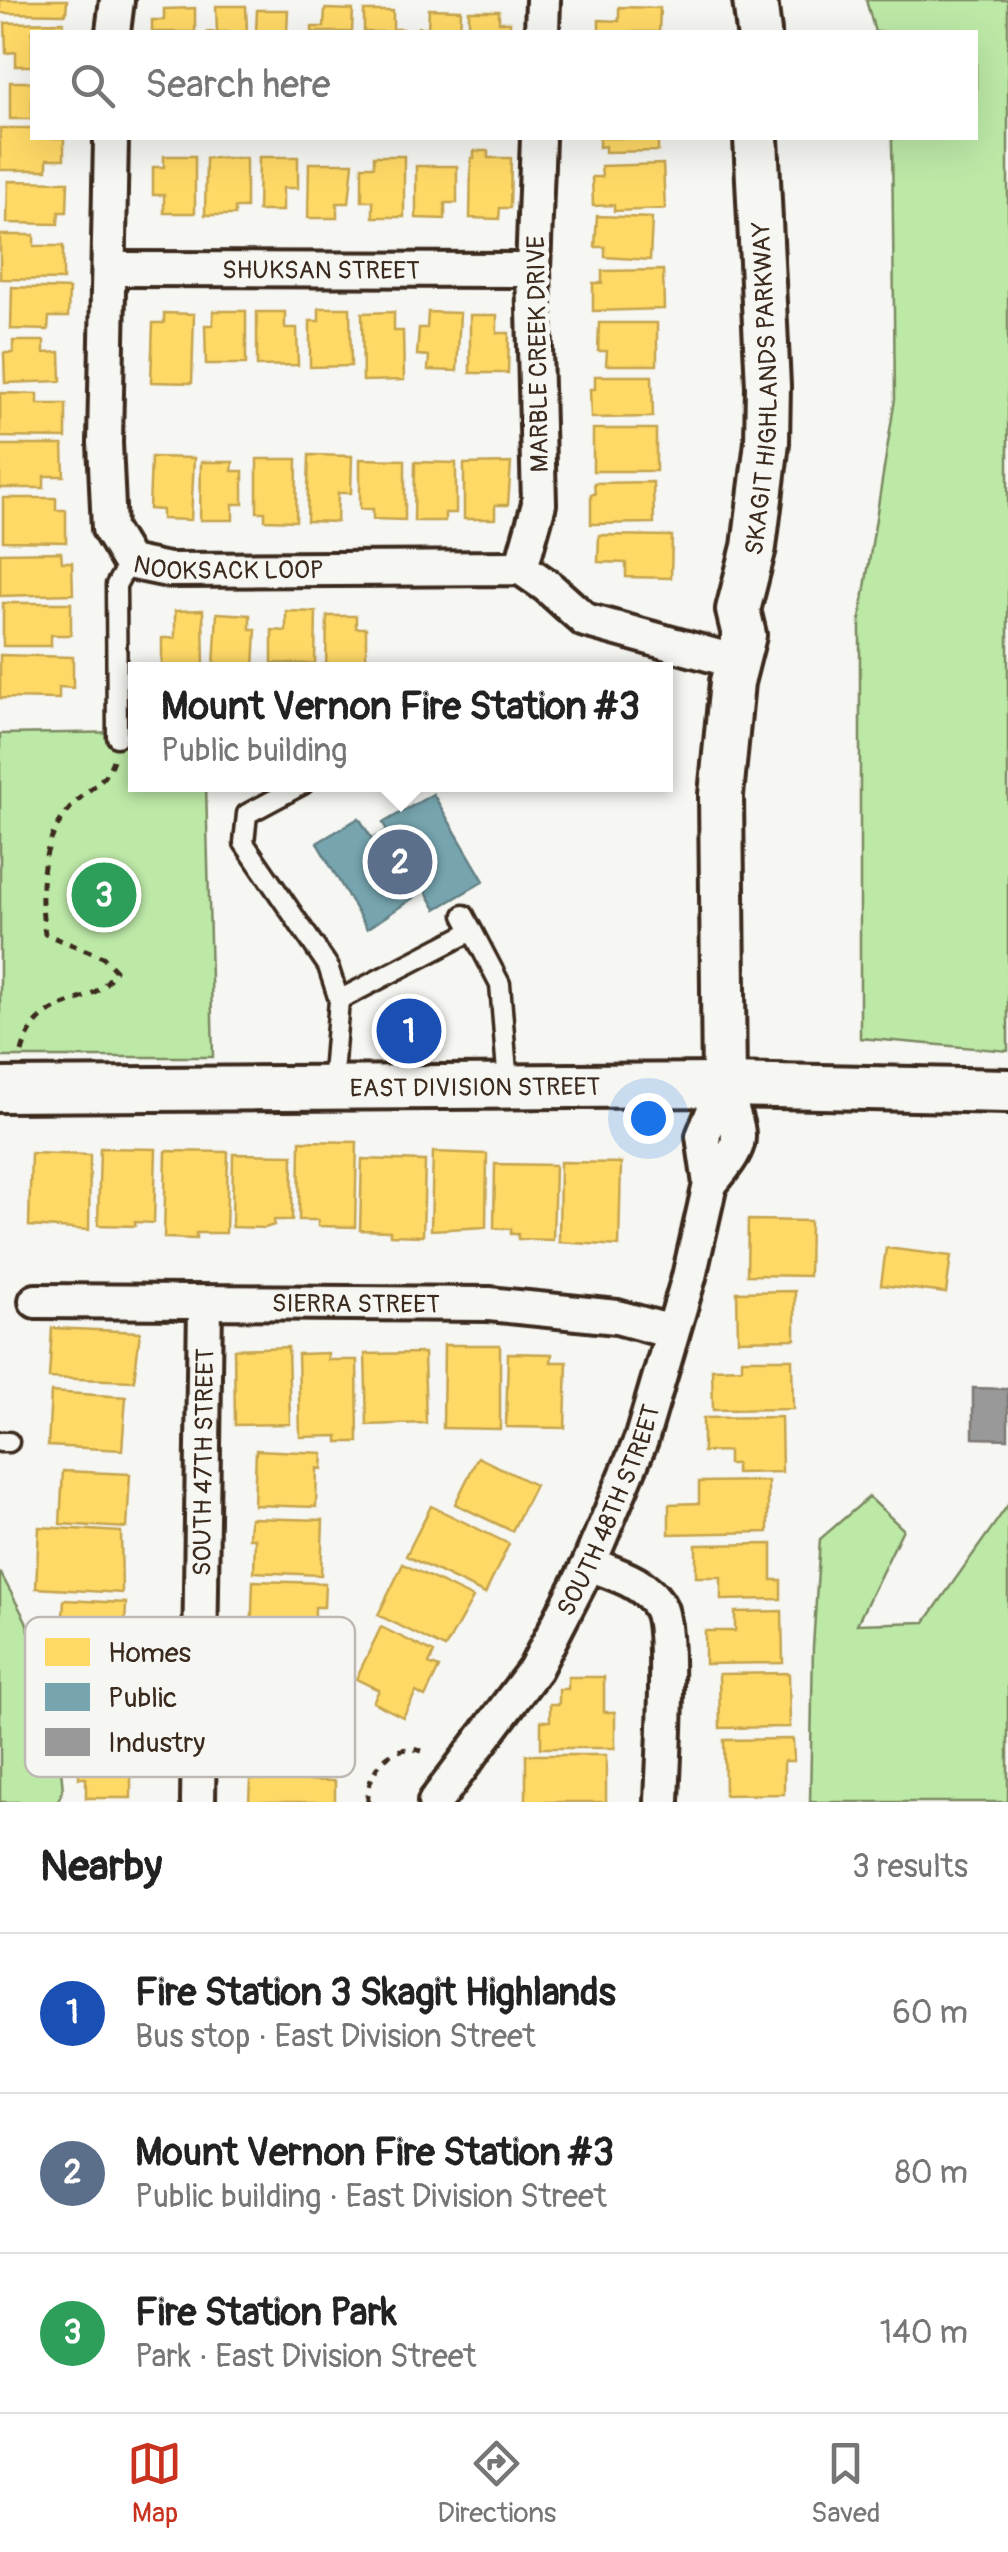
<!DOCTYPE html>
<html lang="en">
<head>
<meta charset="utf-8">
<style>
	body { margin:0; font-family:Pangolin,sans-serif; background:#f6f6f6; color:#222 }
	.you { position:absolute; left:648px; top:1118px; width:35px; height:35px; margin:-25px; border:8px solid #fff; border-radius:50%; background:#1a73e8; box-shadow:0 0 0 15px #1a73e833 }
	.badge { display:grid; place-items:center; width:65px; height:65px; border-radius:50%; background:#c8321e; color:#fff; font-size:32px; font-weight:700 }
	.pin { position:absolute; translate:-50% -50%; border:5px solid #fff; box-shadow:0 2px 10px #0006 }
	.popup { position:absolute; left:128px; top:662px; width:545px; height:130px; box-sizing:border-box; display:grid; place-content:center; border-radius:0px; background:#fff; filter:drop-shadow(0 2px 8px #0005); font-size:32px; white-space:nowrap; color:#767676 }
	.popup b { font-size:38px; color:#222 }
	.popup::after { content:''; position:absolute; left:50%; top:100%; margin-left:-20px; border:20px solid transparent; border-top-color:#fff }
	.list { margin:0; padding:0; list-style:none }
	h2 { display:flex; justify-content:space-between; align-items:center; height:130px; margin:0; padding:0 40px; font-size:42px }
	h2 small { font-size:32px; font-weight:400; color:#767676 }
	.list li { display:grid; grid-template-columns:65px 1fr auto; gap:30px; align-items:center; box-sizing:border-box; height:160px; padding:0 40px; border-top:2px solid #e0e0e0 }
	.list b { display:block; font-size:38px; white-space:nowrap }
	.list p { margin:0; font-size:32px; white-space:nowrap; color:#767676 }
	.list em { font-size:32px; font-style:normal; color:#767676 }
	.icon { flex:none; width:55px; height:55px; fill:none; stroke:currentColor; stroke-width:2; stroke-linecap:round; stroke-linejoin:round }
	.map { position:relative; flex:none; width:1008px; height:1802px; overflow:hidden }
	.search { position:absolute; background:#fff; box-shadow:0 10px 40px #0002; left:30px; right:30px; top:30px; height:110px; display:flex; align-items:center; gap:25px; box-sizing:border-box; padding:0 35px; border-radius:0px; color:#767676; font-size:38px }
	.sheet { height:610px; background:#fff }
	nav { display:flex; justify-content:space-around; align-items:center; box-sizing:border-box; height:140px; border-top:2px solid #e0e0e0; background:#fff; font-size:28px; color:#767676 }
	nav a { display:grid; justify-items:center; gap:5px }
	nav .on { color:#c8321e }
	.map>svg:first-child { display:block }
	.green { fill:#bde9a7; stroke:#7c8a62; stroke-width:2.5 }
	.homes { fill:#ffd966; stroke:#c4a450; stroke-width:2.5 }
	.public { fill:#76a5af; stroke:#648084; stroke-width:2.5 }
	.industry { fill:#999; stroke:#7d7874; stroke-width:2.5 }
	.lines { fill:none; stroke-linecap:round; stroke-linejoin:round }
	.service-casing { stroke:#3b2a1e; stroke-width:25 }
	.minor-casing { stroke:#3b2a1e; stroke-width:40 }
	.tertiary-casing { stroke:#3b2a1e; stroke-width:50 }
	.path { stroke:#3b2a1e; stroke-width:5; stroke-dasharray:8 8; stroke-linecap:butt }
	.service { stroke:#f6f6f2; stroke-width:18 }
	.minor { stroke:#f6f6f2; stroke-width:32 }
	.tertiary { stroke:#f6f6f2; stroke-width:42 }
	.labels { text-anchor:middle; stroke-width:10; stroke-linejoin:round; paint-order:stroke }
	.street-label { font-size:25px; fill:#3b2a1e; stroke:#f6f6f2 }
	.key { fill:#f6f6f2; stroke:#beb9b2; stroke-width:2.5 }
	.key-label { font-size:28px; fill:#3b2a1e }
</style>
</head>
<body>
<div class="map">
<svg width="1008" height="1802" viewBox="0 0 1008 1802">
	<rect width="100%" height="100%" fill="#f6f6f2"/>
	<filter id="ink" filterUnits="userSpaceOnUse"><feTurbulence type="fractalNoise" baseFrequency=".01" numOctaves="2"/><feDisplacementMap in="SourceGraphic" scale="20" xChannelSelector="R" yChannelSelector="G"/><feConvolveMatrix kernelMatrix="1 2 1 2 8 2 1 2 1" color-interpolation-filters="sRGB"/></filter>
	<g filter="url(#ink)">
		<path class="green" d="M866,0H1008V1051L860,1038V619L895,399L892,138H976V32H875Z
			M135,732V784L206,785L213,1057H0V734Z
			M869,1497L903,1529L857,1624L925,1622L1008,1505V1802H810L813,1647L820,1539Z
			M0,1572L26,1621L56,1713L63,1791L57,1802H0Z"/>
		<path class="homes" d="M0,0H67L66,14L0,13Z
			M216,6H246L247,32H206H217Z
			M619,7L660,8L659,32H599V20L619,21Z
			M195,8V32H152V20H164V9Z
			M325,9L353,10L352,32H312V27H324Z
			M429,9L461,10L460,32H417L418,27L428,28Z
			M257,10H288L287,32H256Z
			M364,11H393V29H403V32H364Z
			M469,11H499V22H510V32H469Z
			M63,22V32H32V66H16V52L6,53L5,23Z
			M10,82H32V119H10Z
			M0,128H32V138H64V159H47V170H0Z
			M599,138H658V151L605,152V146L599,147Z
			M474,151H488V158H511L510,208H500L499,219L470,218L471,158H474Z
			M164,156H195V213H164V195H153V167H164Z
			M374,156H404V217H373V201H362V166H374Z
			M259,157H298V188H283V211H258Z
			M206,158H246V208H235V215H205Z
			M309,163H353L349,203H337V218H308Z
			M663,164L665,209L614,211V205L593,206L592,177H602L601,166Z
			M416,166H457V203H445V219L416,218Z
			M8,181L68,182L67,212H59L58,224L7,223Z
			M597,216L652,218L650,260L605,257V247H595Z
			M0,235H34V246H63V280L0,279Z
			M663,270L664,309L593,311V283H602V271Z
			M12,287L69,289L68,317H49L48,330L11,329Z
			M319,308H350L351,366L310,367V321H319Z
			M213,311H246V364H206L205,325H213Z
			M257,312H285V328H297L298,365L257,366Z
			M394,312V331H403L404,380L363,381L362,313Z
			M428,312L460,313L457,371L428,370L429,356L417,355L419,328H427Z
			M164,313L194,314L192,383L151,382L153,323H164Z
			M470,315H497V333H509L508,373H470Z
			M599,323H657V365H606L607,351H598Z
			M13,341H44V353L60,352L61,381L5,383L4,353H13Z
			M595,376H652L653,417L591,418L590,389H595Z
			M0,393L38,394V404H66V438L0,437Z
			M593,429H656V471H593Z
			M0,445H63L64,476H44V488H0Z
			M309,455L352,456L351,493H338L337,522L307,521Z
			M151,457L194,458L191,520L162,519V510L149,509Z
			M257,459H297L296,521L265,520V512H257Z
			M360,459L405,460V520L373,519V509H360Z
			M201,462H233L232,471H243V504H233V520H200Z
			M415,462L456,463V513H445V521H414Z
			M511,463L508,505H495V519H464V464Z
			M653,482L654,523L591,524V494H595L594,483Z
			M3,498H56V510H66V542L3,541Z
			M599,535L672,536L671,578L626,577V563L598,562Z
			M61,552L62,562H72L73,594L0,596V553Z
			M3,603H71V635H51V646H3Z
			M203,610L204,670H162V638H175V611Z
			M286,611L316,612L315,664L272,663V630L286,631Z
			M217,613L250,615V629H256L254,669L214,667Z
			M327,616H356V628H366V670H326Z
			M0,655L73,657V688L59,687V699L0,698Z
			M300,1141L357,1142L355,1227L318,1226V1220H299Z
			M100,1148L156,1149L154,1223L135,1222V1226L98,1225Z
			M166,1151L228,1152L226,1233H196V1239L164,1238Z
			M433,1152L487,1154L486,1227L431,1230Z
			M31,1153L90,1155L89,1230L29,1226Z
			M233,1154L293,1155L292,1220H274V1225L265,1228L232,1227Z
			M362,1159L425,1161L423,1236L390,1235V1231L360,1230Z
			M560,1162L621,1163L619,1246L559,1242Z
			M495,1164L555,1165L553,1240L518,1239V1234H511V1229L494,1228Z
			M748,1220L810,1221L809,1276L747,1275Z
			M886,1248L951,1256L946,1293L881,1285Z
			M795,1291V1339L738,1340L737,1292Z
			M52,1328L140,1332L134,1381L49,1378Z
			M444,1345H500V1429L443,1428Z
			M288,1347L290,1424L235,1425L234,1349Z
			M328,1353V1360H357L358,1442H338V1436L300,1437L298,1354Z
			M424,1353L426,1423L367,1425L365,1354Z
			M508,1353L552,1354L551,1362H567L565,1428L506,1427Z
			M742,1359H792L793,1409L713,1410L712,1369L742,1368Z
			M51,1392L126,1397L122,1450L48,1446Z
			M781,1417L782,1472L736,1473V1464H728V1451L703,1452V1418Z
			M256,1450L323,1453L322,1469L317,1468L316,1507L254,1505Z
			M478,1457L535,1485L512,1531L455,1504Z
			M63,1471L130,1474L127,1528L60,1524Z
			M768,1481V1532L669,1534V1504L699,1503V1482Z
			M431,1506L509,1544L485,1594L406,1556Z
			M250,1518L323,1520L321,1575L254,1572L255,1538H249Z
			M39,1527L121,1532L122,1593L36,1588Z
			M772,1544V1580H781V1599L721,1600V1577H696V1545Z
			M403,1564L473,1598L445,1648L378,1615Z
			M253,1581L325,1583L324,1607H315L314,1641L251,1639Z
			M64,1600L126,1603L124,1655L50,1651L51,1634L62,1635Z
			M782,1611L783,1663L705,1664V1631H735V1612Z
			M381,1627L434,1653L429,1664L439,1668L425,1697L416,1692L403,1717L373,1702L379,1690L356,1679Z
			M247,1649L330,1651L328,1708L245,1705Z
			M60,1662L138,1669L137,1687L130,1686L127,1725L77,1721L78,1707L66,1706L67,1699L57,1698Z
			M789,1673L790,1727L720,1728L719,1674Z
			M568,1677H604V1712H615V1748H541V1721H550V1704H559V1689H568Z
			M254,1713L330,1715L329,1772L244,1769L245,1732H253Z
			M80,1731L142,1732L141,1773H131V1798H86V1778H79Z
			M793,1739L794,1761H784V1794L725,1795L724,1740Z
			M526,1755H606V1802H526Z
			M250,1779L335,1781V1802H249Z"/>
		<path class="public" d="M433,794L484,881L436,909L425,890L367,929L317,843L359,818L372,839L387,830L383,823Z"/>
		<path class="industry" d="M973,1388L1008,1389V1439L973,1438Z"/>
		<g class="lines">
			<g class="service-casing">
				<path id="service" d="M117,737L116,585L129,562
					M303,784L247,814L244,843L328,966L339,1000L332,1087
					M464,915L500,984L508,1085
					M339,1000L472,931
					M0,1442H9"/>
			</g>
			<g class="minor-casing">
				<g id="minor">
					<path d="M113,32L117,0"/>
					<path d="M542,32L543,0"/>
					<path id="s1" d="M111,138L105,443L109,529L129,562L168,570L521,568L547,586L585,620L737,662"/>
					<path id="s2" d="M109,269L533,270"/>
					<path d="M521,568L539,504L533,270L538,138"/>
					<path d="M710,1184C749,1137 741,1141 724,1085"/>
					<path id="s3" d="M36,1301L489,1304L617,1317L672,1332"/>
					<path d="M589,1564C614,1574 647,1582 660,1608C672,1631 663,1768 662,1802"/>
					<path id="s4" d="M198,1802L205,1304"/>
					<path id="s5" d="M435,1802L535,1669L589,1564L641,1440L689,1277L710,1184L703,1136L724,1085"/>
				</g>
			</g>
			<g class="tertiary-casing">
				<g id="tertiary">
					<path d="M755,0L759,32"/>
					<path id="s6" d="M724,1085L721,795L732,682L744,635L738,610L754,547L767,442L768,386L756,138"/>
					<path id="s7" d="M0,1090L724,1085L1008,1091"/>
				</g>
			</g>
			<path class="path" d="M22,1052C39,988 92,1015 115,970L103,957L45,934C38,886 40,836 78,800C93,785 105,782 113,760
				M368,1802C366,1772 389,1741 422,1751"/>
			<use href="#service" class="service"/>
			<use href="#minor" class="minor"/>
			<use href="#tertiary" class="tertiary"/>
		</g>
	</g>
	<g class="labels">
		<g class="street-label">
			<text dy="9" stroke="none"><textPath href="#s2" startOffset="212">SHUKSAN STREET</textPath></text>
			<text transform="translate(537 354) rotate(-91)" y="9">MARBLE CREEK DRIVE</text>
			<text dy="9" stroke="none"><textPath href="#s6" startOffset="702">SKAGIT HIGHLANDS PARKWAY</textPath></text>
			<text dy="9" stroke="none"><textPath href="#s1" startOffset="530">NOOKSACK LOOP</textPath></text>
			<text dy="9" stroke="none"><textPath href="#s7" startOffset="475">EAST DIVISION STREET</textPath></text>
			<text dy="9" stroke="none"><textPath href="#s3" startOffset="320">SIERRA STREET</textPath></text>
			<text dy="9" stroke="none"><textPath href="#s4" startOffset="340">SOUTH 47TH STREET</textPath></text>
			<text dy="9" stroke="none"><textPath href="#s5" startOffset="342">SOUTH 48TH STREET</textPath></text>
		</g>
	</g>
	<rect x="25" y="1617" width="330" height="160" rx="15" class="key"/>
	<rect x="45" y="1638" width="45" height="28" fill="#ffd966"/>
	<rect x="45" y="1683" width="45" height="28" fill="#76a5af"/>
	<rect x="45" y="1728" width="45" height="28" fill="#999"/>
	<g class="key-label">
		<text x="108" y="1662">Homes</text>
		<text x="108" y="1707">Public</text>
		<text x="108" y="1752">Industry</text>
	</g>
</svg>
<div class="you"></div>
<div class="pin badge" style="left:409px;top:1031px;background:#1a4fb4">1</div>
<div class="pin badge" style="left:400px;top:862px;background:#5c6f8a">2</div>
<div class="popup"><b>Mount Vernon Fire Station #3</b>Public building</div>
<div class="pin badge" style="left:104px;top:895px;background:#2e9e5b">3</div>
<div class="search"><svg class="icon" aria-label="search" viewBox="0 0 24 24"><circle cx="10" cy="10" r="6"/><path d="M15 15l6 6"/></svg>Search here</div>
</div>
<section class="sheet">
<h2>Nearby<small>3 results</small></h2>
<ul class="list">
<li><span class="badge" style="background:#1a4fb4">1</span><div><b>Fire Station 3 Skagit Highlands</b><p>Bus stop · East Division Street</p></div><em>60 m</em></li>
<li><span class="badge" style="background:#5c6f8a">2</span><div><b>Mount Vernon Fire Station #3</b><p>Public building · East Division Street</p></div><em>80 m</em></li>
<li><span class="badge" style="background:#2e9e5b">3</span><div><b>Fire Station Park</b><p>Park · East Division Street</p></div><em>140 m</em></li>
</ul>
</section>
<nav>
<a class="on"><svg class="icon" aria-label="map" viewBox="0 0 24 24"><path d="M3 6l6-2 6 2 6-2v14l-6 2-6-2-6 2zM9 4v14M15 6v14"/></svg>Map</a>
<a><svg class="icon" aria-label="directions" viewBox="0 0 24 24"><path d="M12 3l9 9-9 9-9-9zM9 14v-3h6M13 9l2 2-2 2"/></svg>Directions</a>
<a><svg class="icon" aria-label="saved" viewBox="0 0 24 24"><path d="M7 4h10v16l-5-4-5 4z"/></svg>Saved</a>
</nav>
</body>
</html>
